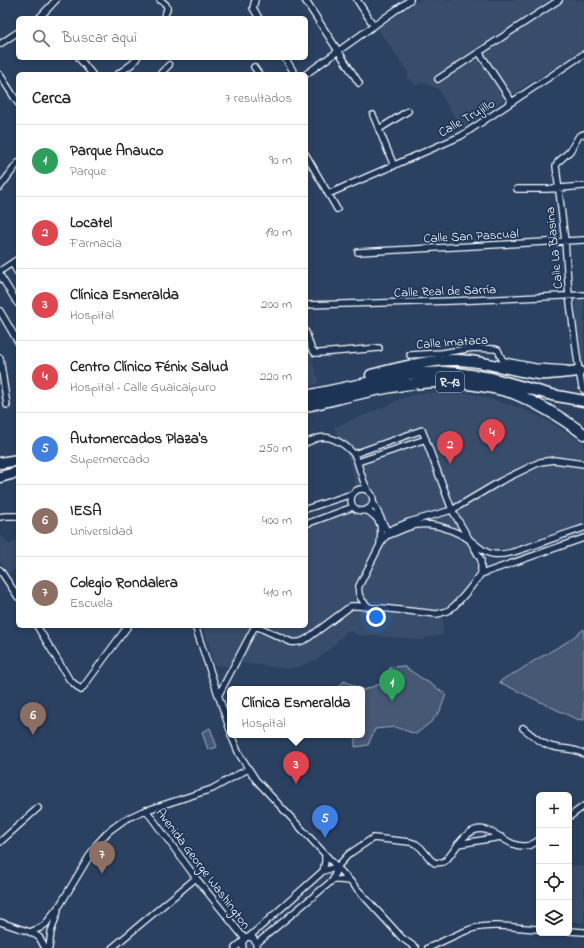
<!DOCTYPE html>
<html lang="es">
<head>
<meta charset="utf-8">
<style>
	body { margin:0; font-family:"Indie Flower",sans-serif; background:#f2f2f2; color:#222 }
	.controls { position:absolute; right:12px; bottom:12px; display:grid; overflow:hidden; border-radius:6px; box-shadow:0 2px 6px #0003 }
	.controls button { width:36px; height:36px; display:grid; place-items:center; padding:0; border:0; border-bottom:1px solid #e0e0e0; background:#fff; color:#222; font:20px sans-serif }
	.you { position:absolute; left:376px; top:617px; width:14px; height:14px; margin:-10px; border:3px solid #fff; border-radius:50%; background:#1a73e8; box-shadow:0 0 0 6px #1a73e833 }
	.badge { display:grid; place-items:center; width:26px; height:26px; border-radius:50%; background:#85585c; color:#fff; font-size:13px; font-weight:700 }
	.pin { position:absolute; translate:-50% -33px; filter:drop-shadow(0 1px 2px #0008) }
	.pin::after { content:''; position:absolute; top:21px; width:14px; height:12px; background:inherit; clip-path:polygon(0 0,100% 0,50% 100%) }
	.popup { position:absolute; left:227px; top:686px; width:138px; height:52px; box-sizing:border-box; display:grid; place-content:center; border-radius:6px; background:#fff; filter:drop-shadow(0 1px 3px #0005); font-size:13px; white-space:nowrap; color:#767676 }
	.popup b { font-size:15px; color:#222 }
	.popup::after { content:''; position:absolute; left:50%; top:100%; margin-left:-8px; border:8px solid transparent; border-top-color:#fff }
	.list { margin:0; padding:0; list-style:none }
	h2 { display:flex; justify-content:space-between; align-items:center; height:52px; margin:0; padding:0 16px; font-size:17px }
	h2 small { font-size:13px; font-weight:400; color:#767676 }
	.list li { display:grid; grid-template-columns:26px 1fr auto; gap:12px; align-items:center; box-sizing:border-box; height:72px; padding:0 16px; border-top:1px solid #e0e0e0 }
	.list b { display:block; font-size:15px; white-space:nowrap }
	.list p { margin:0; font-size:13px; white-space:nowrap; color:#767676 }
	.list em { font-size:13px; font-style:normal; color:#767676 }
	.icon { flex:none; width:22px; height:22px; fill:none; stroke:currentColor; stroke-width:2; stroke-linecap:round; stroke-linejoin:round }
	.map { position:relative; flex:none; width:584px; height:948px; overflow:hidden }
	.search { position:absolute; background:#fff; box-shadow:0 2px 6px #0003; left:16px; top:16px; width:292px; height:44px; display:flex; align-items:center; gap:10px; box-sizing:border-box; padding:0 14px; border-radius:6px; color:#767676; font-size:15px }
	.panel { position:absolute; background:#fff; box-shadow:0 2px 6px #0003; left:16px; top:72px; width:292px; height:556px; border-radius:6px }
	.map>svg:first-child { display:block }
	.built { fill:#394e6c }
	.green { fill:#465975; stroke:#a2acba }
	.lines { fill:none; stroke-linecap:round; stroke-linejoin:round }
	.street-casing { stroke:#fff; stroke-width:8 }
	.highway-casing { stroke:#fff; stroke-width:13 }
	.street { stroke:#1d3557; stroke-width:5.5 }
	.highway { stroke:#1d3557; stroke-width:10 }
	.labels { text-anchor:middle; stroke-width:3.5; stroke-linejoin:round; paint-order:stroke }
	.shield { fill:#1d3557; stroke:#bbc2cd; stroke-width:1 }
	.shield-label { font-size:12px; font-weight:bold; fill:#fff }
	.street-label { font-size:13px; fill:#fff; stroke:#1d3557 }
</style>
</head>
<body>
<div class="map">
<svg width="584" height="948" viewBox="0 0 584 948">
	<rect width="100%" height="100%" fill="#2a4161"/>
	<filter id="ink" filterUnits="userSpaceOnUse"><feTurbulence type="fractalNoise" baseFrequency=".025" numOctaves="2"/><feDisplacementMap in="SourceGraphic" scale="8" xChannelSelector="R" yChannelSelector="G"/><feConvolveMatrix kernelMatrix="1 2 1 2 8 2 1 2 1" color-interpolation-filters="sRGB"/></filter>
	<g filter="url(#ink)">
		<path class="built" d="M419,0H584V49L512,94L461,128L438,89L422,82L416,86L408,76V72L378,29Z
			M584,299V361L579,362L576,300Z
			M306,343L312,358L319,383L306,387Z
			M451,392L473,394L520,408L548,421L584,443V528L554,540L516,548L502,549L485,548L475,559L477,568L475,576L469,584L465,590L452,603L443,609V635L425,638V640L352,634V631H347L332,647L316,660L301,666L287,669L243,663H234L228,666H219L214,665L208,641L203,626H306V524L352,508L358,512L361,511L352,467L334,427L387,406L402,398L422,393Z
			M0,533L6,542H7L9,545L15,541L18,543V570L16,568L8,573L0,561Z
			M569,866H584V923L569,921Z"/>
		<path class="green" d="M584,629V720L576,719L499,682L508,676L517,672L532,662L567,642Z
			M403,666L446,694L440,711L431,722L416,734L395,727L375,729L368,745L355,747V735H362V689H337L344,681L364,690L385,682L390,667Z
			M210,728L217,747L208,750L202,732Z"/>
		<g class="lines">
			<g class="street-casing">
				<path id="street" d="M160,0C170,6 168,9 163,18
					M255,0L253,8L259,18
					M305,0L359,83
					M357,0L374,26
					M39,18L56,0
					M0,44L18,32
					M479,52L512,102
					M79,58L92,74
					M285,58L295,74
					M254,67L259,74
					M118,74L132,64L137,58
					M160,74L169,65
					M306,74L410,0
					M0,75L18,103
					M438,79L559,0
					M373,115L394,166
					M379,129L408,111
					M584,134L579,136L570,151L558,162L556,166L565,241L569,296L579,371L582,387L584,390
					M306,155L337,209
					M0,187L18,163
					M517,189H548L584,186
					M328,194L461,136L584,54
					M358,252L584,240
					M12,263L18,273
					M0,271L18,259
					M0,275L18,304
					M306,305L452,301L584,295
					M0,311L18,342
					M306,332L311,348L315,353H320L379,348
					M410,355L442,353L473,348L495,349L498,350L502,359L504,361L535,367L566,369
					M0,358L7,405
					M306,443C321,435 329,435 344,445C348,448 352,451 355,456C358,462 359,469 362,476C363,481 366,486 368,491
					M354,454L422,430L452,510L475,549L481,560V574
					M358,462L426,439
					M351 500a11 11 0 1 1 22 0a11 11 0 1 1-22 0Z
					M306,509L352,494
					M366,510C382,519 382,527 380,544
					M0,517L5,516H18
					M306,524L353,507
					M387,531L409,522L452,510L501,481L540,462L554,460L584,464
					M386,536C394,533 401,530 409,527C430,520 452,529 470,540C477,545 484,553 493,554C508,556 524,548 538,544C553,538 569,533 584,528
					M0,570L18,597
					M481,574L584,538
					M369,607C362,601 357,596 359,586L380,545L386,536L387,531L373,502
					M37,626L69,679L81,690L128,626
					M195,626L230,730
					M256,626L291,642C298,643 302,642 308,638L351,606H358L381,608L437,614C441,613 445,612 449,610C460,603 472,585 481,574
					M218,696L255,626
					M523,728C531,734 540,743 550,746C561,750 573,747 584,754
					M231,735L239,754L256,780L350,881L393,928L402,938L416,948
					M146,810L196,878L245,939
					M569,817L584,806
					M0,842L38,808
					M458,844L501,837
					M323,871L325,862V855
					M333,880H339L350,881
					M0,922L30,932L39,937L45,948
					M569,931L584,932
					M30,932L40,928L46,924L52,915L60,905L96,845L109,831L124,820L141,812L212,789L248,769
					M249,937L323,871L337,867
					M256,944L333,880L337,867L349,854L373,838L410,842L416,844L421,848L431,860L435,863L443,862L446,860C454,852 459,840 468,834C489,818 504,848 525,846C530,846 535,843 539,840
					M49,948L51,932L58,911
					M112,948L196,878
					M235,948L242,942
					M243,948C239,934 258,933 256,948
					M428,948C442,942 456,934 471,929C492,923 517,928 539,929"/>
			</g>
			<g class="highway-casing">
				<path id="highway" d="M371,375C399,368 429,359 458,360C486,361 512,371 539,374C552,375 566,372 579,371
					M306,396L409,374L444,372L457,373L491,378L552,395L584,401
					M306,406C351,396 397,382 444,382C452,382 460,383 468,384C483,386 498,388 513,393C538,403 562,418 584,434
					M0,463L18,460
					M0,477L18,472"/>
			</g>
			<use href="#street" class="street"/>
			<use href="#highway" class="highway"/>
		</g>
	</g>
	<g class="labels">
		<rect class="shield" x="436" y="372" width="28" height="20" rx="3"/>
		<g class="shield-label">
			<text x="450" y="386">R-13</text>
		</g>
		<g class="street-label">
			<text transform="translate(466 117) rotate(-30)" y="5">Calle Trujillo</text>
			<text transform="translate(471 235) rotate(-3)" y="5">Calle San Pascual</text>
			<text transform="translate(553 248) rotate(-96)" y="5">Calle La Blasina</text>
			<text transform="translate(445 290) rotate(-2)" y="5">Calle Real de Sarría</text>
			<text transform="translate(452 341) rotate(-4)" y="5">Calle Imataca</text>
			<text transform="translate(204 868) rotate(53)" y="5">Avenida George Washington</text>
		</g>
	</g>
</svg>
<div class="controls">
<button>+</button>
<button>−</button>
<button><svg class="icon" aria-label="locate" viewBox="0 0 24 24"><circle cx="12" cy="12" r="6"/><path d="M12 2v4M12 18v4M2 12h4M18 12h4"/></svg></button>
<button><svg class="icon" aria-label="layers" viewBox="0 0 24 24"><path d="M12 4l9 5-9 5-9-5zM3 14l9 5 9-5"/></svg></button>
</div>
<div class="you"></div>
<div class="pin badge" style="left:392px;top:702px;background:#2e9e5b">1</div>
<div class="pin badge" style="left:450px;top:464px;background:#e0444e">2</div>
<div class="pin badge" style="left:296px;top:784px;background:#e0444e">3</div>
<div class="popup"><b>Clínica Esmeralda</b>Hospital</div>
<div class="pin badge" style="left:492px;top:452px;background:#e0444e">4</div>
<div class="pin badge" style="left:325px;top:838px;background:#3f7fe0">5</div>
<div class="pin badge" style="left:33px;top:735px;background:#8d6e63">6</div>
<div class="pin badge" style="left:102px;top:874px;background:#8d6e63">7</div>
<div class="search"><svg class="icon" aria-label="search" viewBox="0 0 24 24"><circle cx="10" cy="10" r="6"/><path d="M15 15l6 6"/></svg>Buscar aquí</div>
<section class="panel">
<h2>Cerca<small>7 resultados</small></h2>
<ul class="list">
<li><span class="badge" style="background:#2e9e5b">1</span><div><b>Parque Anauco</b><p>Parque</p></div><em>90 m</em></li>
<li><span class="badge" style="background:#e0444e">2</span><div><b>Locatel</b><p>Farmacia</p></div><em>190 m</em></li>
<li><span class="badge" style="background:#e0444e">3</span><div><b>Clínica Esmeralda</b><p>Hospital</p></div><em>200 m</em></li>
<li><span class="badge" style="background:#e0444e">4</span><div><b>Centro Clínico Fénix Salud</b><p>Hospital · Calle Guaicaipuro</p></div><em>220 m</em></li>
<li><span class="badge" style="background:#3f7fe0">5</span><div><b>Automercados Plaza's</b><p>Supermercado</p></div><em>250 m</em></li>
<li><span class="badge" style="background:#8d6e63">6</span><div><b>IESA</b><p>Universidad</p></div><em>400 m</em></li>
<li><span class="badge" style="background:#8d6e63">7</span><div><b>Colegio Rondalera</b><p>Escuela</p></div><em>410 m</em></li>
</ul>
</section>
</div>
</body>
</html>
